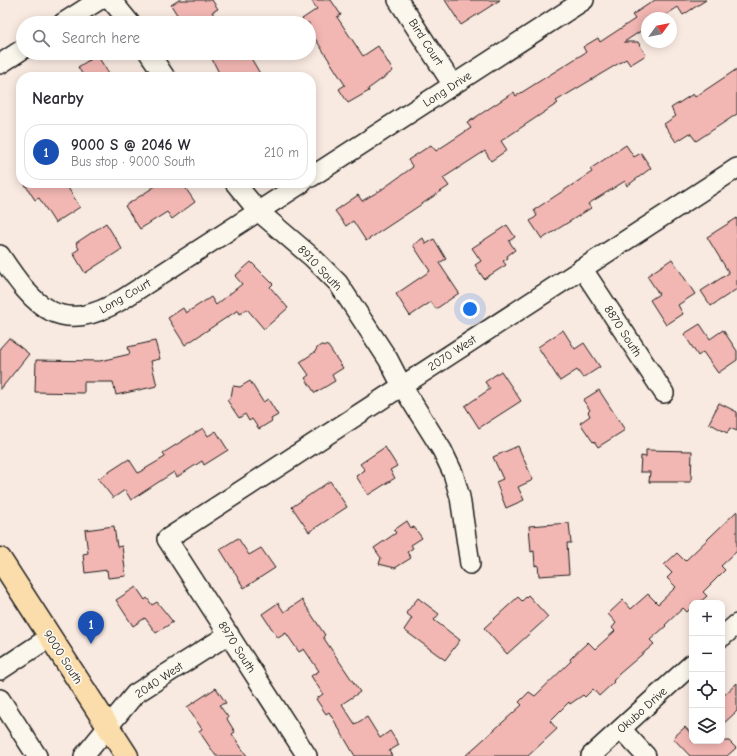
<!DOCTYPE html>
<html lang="en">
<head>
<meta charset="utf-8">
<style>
	body { margin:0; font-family:"Comic Neue",sans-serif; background:#f2f2f3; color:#2b2b33 }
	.controls { position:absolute; right:12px; bottom:12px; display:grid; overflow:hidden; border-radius:8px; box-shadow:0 2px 10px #0003 }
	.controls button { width:36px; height:36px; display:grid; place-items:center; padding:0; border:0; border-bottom:1px solid #e1e1e2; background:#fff; color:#2b2b33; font:20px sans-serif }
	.compass { position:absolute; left:641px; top:12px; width:36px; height:36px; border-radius:50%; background:#fff; box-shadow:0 2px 10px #0003; rotate:57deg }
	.you { position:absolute; left:470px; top:309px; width:14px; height:14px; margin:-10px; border:3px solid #fff; border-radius:50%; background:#1a73e8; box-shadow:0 0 0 6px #1a73e833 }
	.badge { display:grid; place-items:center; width:26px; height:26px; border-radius:50%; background:#1c1c1c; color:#fff; font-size:13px; font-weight:700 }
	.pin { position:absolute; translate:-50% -33px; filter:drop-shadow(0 1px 2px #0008) }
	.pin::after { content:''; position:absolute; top:21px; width:14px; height:12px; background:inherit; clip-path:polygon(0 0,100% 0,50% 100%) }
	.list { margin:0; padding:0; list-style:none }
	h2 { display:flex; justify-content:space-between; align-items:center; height:52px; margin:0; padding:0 16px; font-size:17px }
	h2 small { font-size:13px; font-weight:400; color:#7c7c81 }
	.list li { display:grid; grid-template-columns:26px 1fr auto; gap:12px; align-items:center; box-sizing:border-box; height:56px; margin:0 8px 8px; padding:0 8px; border:1px solid #e1e1e2; border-radius:16px }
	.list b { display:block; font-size:15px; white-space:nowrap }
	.list p { margin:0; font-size:13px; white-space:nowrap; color:#7c7c81 }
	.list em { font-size:13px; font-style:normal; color:#7c7c81 }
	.icon { flex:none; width:22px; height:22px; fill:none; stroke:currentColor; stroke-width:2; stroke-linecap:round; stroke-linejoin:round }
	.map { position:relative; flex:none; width:737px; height:756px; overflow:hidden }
	.search { position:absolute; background:#fff; box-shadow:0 2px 10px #0003; left:16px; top:16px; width:300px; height:44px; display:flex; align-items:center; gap:10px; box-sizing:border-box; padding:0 14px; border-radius:22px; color:#7c7c81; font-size:15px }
	.panel { position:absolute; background:#fff; box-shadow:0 2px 10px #0003; left:16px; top:72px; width:300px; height:116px; border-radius:16px }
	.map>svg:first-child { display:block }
	.building { fill:#f3b7b3; stroke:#1c1c1c }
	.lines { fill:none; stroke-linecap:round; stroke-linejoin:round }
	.minor-casing { stroke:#1c1c1c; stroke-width:22 }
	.major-casing { stroke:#1c1c1c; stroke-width:25 }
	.minor { stroke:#fbf7ec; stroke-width:19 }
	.major { stroke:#fbddab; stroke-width:22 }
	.labels { text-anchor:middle; stroke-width:3.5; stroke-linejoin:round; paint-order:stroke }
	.street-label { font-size:12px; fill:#1c1c1c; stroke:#fbf7ec }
</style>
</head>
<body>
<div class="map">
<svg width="737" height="756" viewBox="0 0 737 756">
	<rect width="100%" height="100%" fill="#f9eae1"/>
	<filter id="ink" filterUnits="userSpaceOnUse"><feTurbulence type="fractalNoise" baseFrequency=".025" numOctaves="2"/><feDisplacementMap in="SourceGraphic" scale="8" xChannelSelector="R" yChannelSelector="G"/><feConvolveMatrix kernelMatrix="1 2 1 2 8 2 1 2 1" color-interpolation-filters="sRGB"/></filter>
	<g filter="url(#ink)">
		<path class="building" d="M179,0H212L218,9L212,12L219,23H193L188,16L181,21L171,5Z
			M311,0H331L341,15L337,17L363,56L378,46L393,71L368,89L369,91L348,103L339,89L345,85L309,29V23H305L302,19L317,9Z
			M445,0H500L461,25Z
			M655,0H706L683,15L678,7L661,18H647V27L624,42H638L646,55L630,65L626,59L556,101L558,103L501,141L507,150L491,161L485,151L443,178L449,186L366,241L353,221L346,226L335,211L358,195L362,201L381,190L413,167L408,160L431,145L436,151L471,128L467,123L514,92L516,96L586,52L583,47L598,38L600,42L635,19L632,15Z
			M209,53H248L262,77H221Z
			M97,55L111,77H84L78,67Z
			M737,69V114L696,141L690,133L676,142L664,124L676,116L671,108L693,94L695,97Z
			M626,145L634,157L641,153L651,168L627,186L625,181L588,204L591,208L542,239L530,221L537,216L534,210L592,172L590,169Z
			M24,183H65L80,207L55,223L39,198L35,200Z
			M160,183H182L195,202L172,219L167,212L140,229L125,206Z
			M737,218V289L711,306L701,291L729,273L707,237Z
			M106,223L122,249L85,273L73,253L79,249L76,243Z
			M507,225L515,237L509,241L515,250L507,256L508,258L503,261L506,265L484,279L475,265L481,261L472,248Z
			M423,238L426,244L434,239L446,259L439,263L459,293L436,309L431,302L410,316L396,294L430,271L413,245Z
			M672,259L695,294L678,305L683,314L666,325L650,300L659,294L647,276Z
			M251,262L273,284L270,287L288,308L264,329L247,309L240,314L238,310L185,345L168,318L183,308L186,313L211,297L216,305L242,284L235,276Z
			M700,324L710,339L723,330L737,351V360L718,373L703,352L698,356L684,334Z
			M563,330L575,349L584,343L600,367L583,378L577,370L560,381L538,347Z
			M9,338L29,354L0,390V348Z
			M155,341L160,359L151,361L157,386L116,395L113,382H84V393L35,392L36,360L100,361L130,354L128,347Z
			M321,345L328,346L343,368L332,375L335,381L315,393L305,378L309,375L300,362L315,352L317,348Z
			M501,371L521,401L479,428L465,406L490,389L485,382Z
			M250,381L263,402L268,399L278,415L271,419L272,421L259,429L252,419L249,421L245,414L239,418L227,400L231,397L233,386L240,387Z
			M599,390L625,430L598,447L594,441L593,442L580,423L590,416L588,412L590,410L583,400Z
			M719,403L737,412V431L730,428L727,433L709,423Z
			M203,428L208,436L216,431L228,450L204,465L202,461L177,477L174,472L131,500L125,490L113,498L98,479L129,459L138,473L165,457L163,453Z
			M518,446L533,480L518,487L524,500L506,508L496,482L503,479L493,457Z
			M385,447L397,466L390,470L395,478L368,495L356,476L365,470L360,464Z
			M646,450L692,451L691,482H649L650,472H640L641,456L646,457Z
			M330,481L347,507L309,532L292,507Z
			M737,511V551L721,566L725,570L703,592L707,596L699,603H692V607L687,612L683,608L665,625L666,626L650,640L654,644L619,674L613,681L614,682L599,696L593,689L585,697L583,695L570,704L569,702L550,721L557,729L528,756H465L522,705L519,702L529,692L535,696L571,661L570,659L588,642L595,649L615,631L612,628L616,623L608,614L623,600L631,609L648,594L658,604L676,587L667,578L672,573L664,565L677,553L685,561Z
			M407,521L411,528L414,527L422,538L411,545L413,548L407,552L411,558L395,568L379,564L381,558L374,548L396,533L394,530Z
			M569,523L571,543H567L569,574L539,576L538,565L535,566L534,551L531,552L529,526Z
			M114,526L117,547L122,546L126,576L108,578L107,570L85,573L83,554L88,553L85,530Z
			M238,538L249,555L261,548L275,568L244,588L220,549Z
			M136,587L145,600L147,598L152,605L157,602L173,622L156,633L145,618L133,626L116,600Z
			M528,595L548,617L507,654L484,628L518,597L522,601Z
			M418,598L439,614L434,620L460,640L445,660L404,630L412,618L406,613Z
			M302,600L325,635L323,637L360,692L342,704L355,724L367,717L380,738L390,731L399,745L389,751L392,756H355L329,712L326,714L316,699L323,694L311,676L319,671L304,649L299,652L286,633L278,638L262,614L278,603L284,612Z
			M737,683V711L722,725V697Z
			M216,688L226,703L219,705L228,717L227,719L235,732L232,734L247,756H216L199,731L202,729L187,707Z
			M685,727L692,735V741H729L736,748L727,756H690L673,738Z"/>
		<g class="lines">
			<g class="minor-casing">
				<path id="minor" d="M111,0L130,23
					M398,0L453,85
					M63,23L99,0
					M149,53L165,77
					M0,64L23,49
					M311,177L584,0
					M235,183L258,211L313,258L338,283L388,359L402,386L442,450L453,473L460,497L470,564
					M0,255C35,308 60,337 123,299L302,183
					M582,268L664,393
					M722,637L737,624
					M0,670L50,637
					M0,699L37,756
					M621,729L646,756
					M84,756L135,694L229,634
					M307,756L167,539L737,168
					M591,756L692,664"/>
			</g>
			<g class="major-casing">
				<path id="major" d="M0,559L127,756"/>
			</g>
			<use href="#minor" class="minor"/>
			<use href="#major" class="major"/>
		</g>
	</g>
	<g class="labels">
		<g class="street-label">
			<text transform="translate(426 42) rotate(57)" y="4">Bird Court</text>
			<text transform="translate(447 89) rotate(-33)" y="4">Long Drive</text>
			<text transform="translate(320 268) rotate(46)" y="4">8910 South</text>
			<text transform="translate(125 296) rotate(-30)" y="4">Long Court</text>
			<text transform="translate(623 331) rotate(57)" y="4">8870 South</text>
			<text transform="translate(452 353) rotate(-33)" y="4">2070 West</text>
			<text transform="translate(237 647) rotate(57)" y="4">8970 South</text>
			<text transform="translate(63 657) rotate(57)" y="4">9000 South</text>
			<text transform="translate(159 680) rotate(-34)" y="4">2040 West</text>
			<text transform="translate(642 710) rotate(-42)" y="4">Okubo Drive</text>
		</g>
	</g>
</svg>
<div class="controls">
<button>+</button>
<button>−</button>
<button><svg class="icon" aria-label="locate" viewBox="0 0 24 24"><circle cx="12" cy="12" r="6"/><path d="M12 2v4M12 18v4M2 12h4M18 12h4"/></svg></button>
<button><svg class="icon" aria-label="layers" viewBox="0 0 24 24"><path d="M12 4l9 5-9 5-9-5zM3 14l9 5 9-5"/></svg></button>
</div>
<svg class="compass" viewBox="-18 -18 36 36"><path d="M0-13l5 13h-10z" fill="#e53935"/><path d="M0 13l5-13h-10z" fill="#7c7c81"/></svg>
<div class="you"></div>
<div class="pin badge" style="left:91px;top:644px;background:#1a4fb4">1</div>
<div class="search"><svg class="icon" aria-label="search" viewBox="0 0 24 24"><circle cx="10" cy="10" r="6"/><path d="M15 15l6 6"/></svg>Search here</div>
<section class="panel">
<h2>Nearby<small></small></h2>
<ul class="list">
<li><span class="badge" style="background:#1a4fb4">1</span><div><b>9000 S @ 2046 W</b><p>Bus stop · 9000 South</p></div><em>210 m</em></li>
</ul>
</section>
</div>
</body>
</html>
